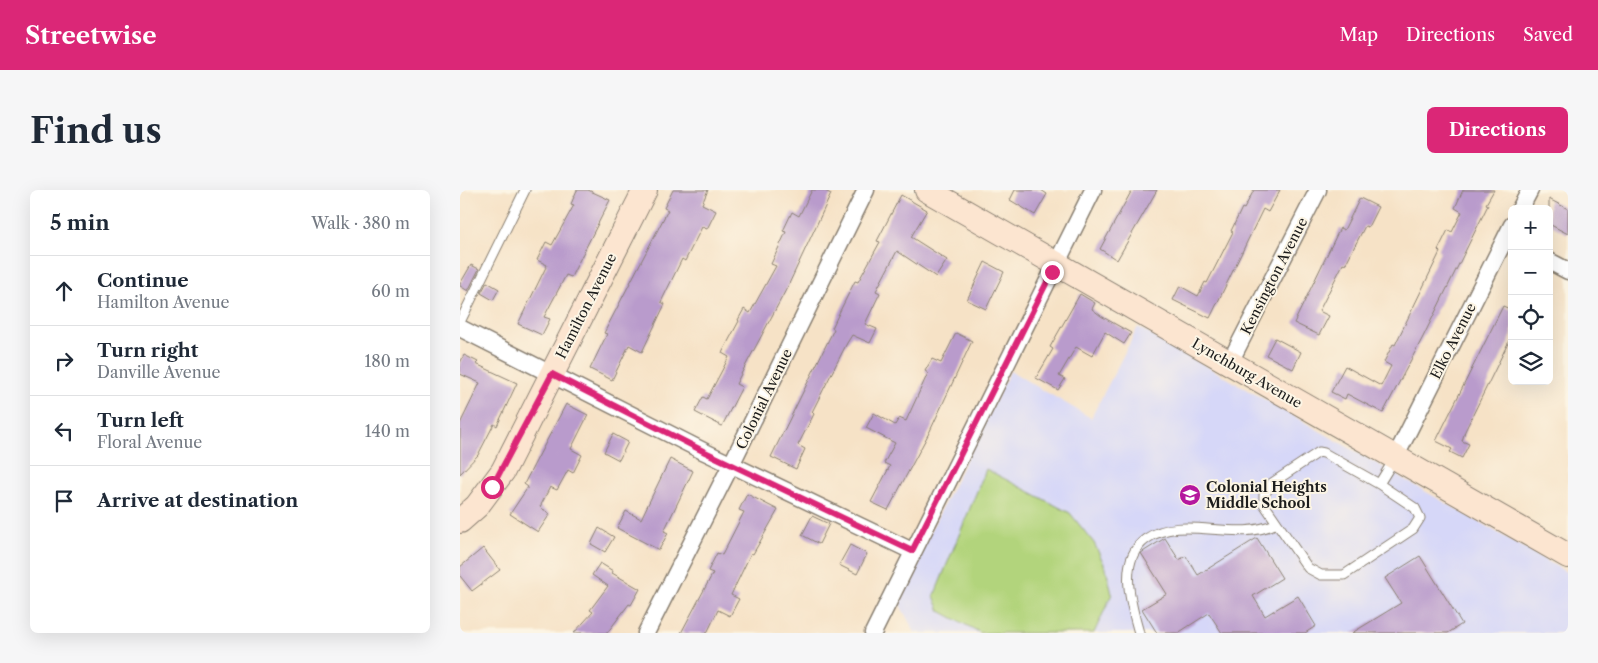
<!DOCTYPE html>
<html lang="en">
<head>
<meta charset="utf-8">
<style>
	body { margin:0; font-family:"Libre Caslon Text",serif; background:#f6f6f7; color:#1f2937 }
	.controls { position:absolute; right:15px; top:15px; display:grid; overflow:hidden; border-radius:8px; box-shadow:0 5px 20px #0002 }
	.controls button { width:45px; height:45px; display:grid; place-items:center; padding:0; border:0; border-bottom:1px solid #e0e1e3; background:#fff; color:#1f2937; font:25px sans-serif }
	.stop { position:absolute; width:15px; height:15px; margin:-11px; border:4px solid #db2777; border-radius:50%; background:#fff }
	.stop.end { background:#db2777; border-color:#fff; box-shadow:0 1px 5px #0008 }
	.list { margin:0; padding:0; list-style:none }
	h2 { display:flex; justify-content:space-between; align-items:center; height:65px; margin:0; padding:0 20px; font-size:21px }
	h2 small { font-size:16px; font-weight:400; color:#747a83 }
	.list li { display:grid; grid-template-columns:32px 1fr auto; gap:15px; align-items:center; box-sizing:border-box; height:70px; padding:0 20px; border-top:1px solid #e0e1e3 }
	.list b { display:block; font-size:19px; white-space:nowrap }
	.list p { margin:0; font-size:16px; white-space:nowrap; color:#747a83 }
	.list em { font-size:16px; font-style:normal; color:#747a83 }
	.icon { flex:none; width:28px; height:28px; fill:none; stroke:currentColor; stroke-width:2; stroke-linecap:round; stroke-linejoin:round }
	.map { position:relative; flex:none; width:1108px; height:443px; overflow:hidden; border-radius:8px }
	header { display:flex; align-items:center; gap:30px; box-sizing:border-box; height:70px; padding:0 25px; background:#db2777; color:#fff }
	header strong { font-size:24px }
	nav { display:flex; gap:28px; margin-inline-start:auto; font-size:18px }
	.intro { display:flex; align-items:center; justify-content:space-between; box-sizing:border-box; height:120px; padding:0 30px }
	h1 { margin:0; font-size:35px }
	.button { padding:12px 22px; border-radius:8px; background:#db2777; color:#fff; font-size:18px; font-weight:700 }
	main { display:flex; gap:30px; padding:0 30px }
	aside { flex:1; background:#fff; border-radius:8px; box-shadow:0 5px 20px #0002 }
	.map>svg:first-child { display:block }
	.built { fill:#d6d7f8 }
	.green { fill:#b2d47c; stroke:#67784c }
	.building { fill:#b99bcc }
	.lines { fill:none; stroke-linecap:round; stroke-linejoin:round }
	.lane-casing { stroke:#897f71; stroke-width:11 }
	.street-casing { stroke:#897f71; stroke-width:19 }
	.secondary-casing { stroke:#897f71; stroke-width:26 }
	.lane { stroke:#fff; stroke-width:9 }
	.street { stroke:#fff; stroke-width:16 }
	.secondary { stroke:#fce5d0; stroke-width:24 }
	.route { stroke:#db2777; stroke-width:6 }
	.labels { text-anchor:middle; stroke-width:4; stroke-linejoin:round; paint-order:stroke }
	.street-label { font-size:14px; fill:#1c1c1c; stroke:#fcf5e5 }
	.poi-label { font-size:14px; font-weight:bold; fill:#1c1c1c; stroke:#fcf5e5; text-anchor:start }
</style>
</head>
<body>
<header>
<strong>Streetwise</strong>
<nav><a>Map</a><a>Directions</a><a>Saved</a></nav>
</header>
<div class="intro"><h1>Find us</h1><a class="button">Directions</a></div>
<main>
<aside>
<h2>5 min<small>Walk · 380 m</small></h2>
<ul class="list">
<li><svg class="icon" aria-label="ahead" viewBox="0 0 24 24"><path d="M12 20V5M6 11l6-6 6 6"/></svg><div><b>Continue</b><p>Hamilton Avenue</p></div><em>60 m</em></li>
<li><svg class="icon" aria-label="right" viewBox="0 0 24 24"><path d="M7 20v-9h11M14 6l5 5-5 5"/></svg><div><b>Turn right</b><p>Danville Avenue</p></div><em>180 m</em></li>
<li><svg class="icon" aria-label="left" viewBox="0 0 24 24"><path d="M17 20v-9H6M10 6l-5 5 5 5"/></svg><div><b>Turn left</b><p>Floral Avenue</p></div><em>140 m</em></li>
<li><svg class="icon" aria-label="arrive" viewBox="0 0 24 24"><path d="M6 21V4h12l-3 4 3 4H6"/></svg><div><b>Arrive at destination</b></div></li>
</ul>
</aside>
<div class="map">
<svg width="1108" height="443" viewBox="0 0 1108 443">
	<rect width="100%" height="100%" fill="#fcf5e5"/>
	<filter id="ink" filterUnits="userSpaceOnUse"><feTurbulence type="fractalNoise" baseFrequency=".02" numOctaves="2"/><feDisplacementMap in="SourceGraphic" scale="10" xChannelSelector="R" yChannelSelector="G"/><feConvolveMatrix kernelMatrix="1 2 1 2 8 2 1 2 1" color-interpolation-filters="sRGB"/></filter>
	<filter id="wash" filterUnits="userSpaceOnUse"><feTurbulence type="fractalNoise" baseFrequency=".0096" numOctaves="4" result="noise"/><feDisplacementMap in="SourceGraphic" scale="20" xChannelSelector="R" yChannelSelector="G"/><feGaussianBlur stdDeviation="1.12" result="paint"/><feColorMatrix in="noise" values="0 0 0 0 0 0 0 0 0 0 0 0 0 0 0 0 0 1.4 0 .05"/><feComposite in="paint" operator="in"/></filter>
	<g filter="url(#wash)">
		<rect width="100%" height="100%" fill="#f6e2c6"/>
		<path class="built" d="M678,137L1108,383V443H455L437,409L550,181L631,228Z"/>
		<path class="green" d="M526,279L610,323L634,353L646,378L652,404L634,443H521L480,421L474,406Z"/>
		<g id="blocks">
			<path class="building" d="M117,0H128L150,10L111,87L106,85L84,127L90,129L82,145L58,134L87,75L77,70L86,52L92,55L114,15L111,14Z
				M213,0H248L242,14L256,21L247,39L242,37L225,71L222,69L201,112L205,114L182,162L169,155L152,190L130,179L147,144L144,143L208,20L204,18Z
				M352,0H363L371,4L328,96L280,186L276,194L282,197L262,236L235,222L243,207L247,209L269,167L262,163L279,131L278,130L284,119L290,123L316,76L311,74L326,42L323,41L332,22L339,26Z
				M555,0H581L587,4L575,25L550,10Z
				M672,0H697L657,70L640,59Z
				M794,0H820L808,22L803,19L750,128L713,110L720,96L738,106L745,92L747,93L773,42L771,41L782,18L784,19Z
				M1003,0H1034L1026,14L1028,15L963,147L923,223L887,204L885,209L871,202L885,176L921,196L931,176L924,172L933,154L935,155L980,62L978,60L988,40L992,42L1002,22L995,18Z
				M441,5L467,20L451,47L487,70L476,87L437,61L416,101L420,103L405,134L417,139L410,153L392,145L387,153L352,222L354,224L338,255L345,259L336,279L311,267L374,139L372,138L380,121L395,91L398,92L420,52L417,51Z
				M900,8L918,17L908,37L905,36L885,75L883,74L859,121L869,126L859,145L834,133L880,38L884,40Z
				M1089,9L1108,19V44L1089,34Z
				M525,72L544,82L526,119L507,110Z
				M11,75L19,79L8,101L0,96V94Z
				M27,92L39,99L33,110L21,103Z
				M620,104L635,113L632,119L641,126L671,143L664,154L645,142L632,166L616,157L599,186L605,189L598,200L576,188L593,159L590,157Z
				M1043,116L1052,120V145L1005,241L1002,251L1009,254L1002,268L990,262L992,259L976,251Z
				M496,143L512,151L470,241L428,320L411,312L430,276L424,273L435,253L406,238L414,223L435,235L439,228L446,231L468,183L465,181L472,169L481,173Z
				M815,148L841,162L833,179L806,165Z
				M4,165L18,172L16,174L57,193L37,236L34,234L18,265L0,284V234L20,193L0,184V173Z
				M106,214L128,225L111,259L122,265L113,283L108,280L97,300L90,297L80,317L90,324L78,342L50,324L68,297L64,294Z
				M153,244L168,252L159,270L144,262Z
				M210,269L233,281L204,341L208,343L199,360L157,338L166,321L181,329Z
				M287,304L318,320L293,364L291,363L271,405L279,409L270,426L258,420L247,443H221L253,383L248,381L257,363L262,365L284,322L279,320Z
				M352,326L369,334L359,354L342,345Z
				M139,338L154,347L145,362L131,354Z
				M705,348L719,370L726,366L738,385L797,348L822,388L793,406L805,426L838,406L856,436L845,443H762L749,423L718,443H697L682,419L707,404L681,363Z
				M390,355L407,364L397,384L379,375Z
				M23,358L40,380L12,401L0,386V377Z
				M960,366L1002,434L988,443H892L941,413L925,388Z
				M140,373L153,381L152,383L180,399L171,415L169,414L147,443H114L133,422L130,420L148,396L132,385Z"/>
		</g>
	</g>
	<g filter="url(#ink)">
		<use href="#blocks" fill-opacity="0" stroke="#897f71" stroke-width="1"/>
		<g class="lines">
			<g class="lane-casing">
				<path id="lane" d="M0,132L65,0
					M919,294L955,318L960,328L953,339L884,385H861L848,378L804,314V305L812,293L859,262L864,263L919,294L935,268
					M679,443C671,414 657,370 686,349C723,323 775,354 817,333"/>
			</g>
			<g class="street-casing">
				<path id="street" d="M1060,19L1070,0
					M1089,71L1108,81
					M0,138L245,262L452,361
					M770,172L858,0
					M935,268L1052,35
					M186,443L271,275L406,0
					M413,443L633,0"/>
			</g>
			<g class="secondary-casing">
				<path id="secondary" d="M467,0L1108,366
					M0,331L17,316L43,281L185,0"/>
			</g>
			<use href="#lane" class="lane"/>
			<use href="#street" class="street"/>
			<use href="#secondary" class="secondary"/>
		</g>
	</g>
	<g class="lines" filter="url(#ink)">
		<path class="route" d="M32,297L92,184L245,262L452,361L592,82"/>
	</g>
	<defs>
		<g id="school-disc" transform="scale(1.125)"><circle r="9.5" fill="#b5179e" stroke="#fcf5e5"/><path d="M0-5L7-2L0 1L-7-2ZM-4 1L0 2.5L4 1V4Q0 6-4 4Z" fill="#fff"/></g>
	</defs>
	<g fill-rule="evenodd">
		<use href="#school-disc" x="730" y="305"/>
	</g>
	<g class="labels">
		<g class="street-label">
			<text transform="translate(814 86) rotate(-63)" y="5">Kensington Avenue</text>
			<text transform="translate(126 116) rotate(-63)" y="5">Hamilton Avenue</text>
			<text transform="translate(993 151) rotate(-63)" y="5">Elko Avenue</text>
			<text transform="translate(787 183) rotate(30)" y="5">Lynchburg Avenue</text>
			<text transform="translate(304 209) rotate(-64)" y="5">Colonial Avenue</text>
		</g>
		<g class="poi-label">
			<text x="746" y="302">Colonial Heights<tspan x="746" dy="16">Middle School</tspan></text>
		</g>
	</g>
</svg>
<div class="controls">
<button>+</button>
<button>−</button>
<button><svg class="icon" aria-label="locate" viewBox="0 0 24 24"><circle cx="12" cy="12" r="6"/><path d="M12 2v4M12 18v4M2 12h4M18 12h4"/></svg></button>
<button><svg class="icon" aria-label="layers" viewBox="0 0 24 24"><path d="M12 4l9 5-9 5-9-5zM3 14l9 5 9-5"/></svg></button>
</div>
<div class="stop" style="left:32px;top:297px"></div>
<div class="stop end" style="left:592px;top:82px"></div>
</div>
</main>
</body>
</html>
